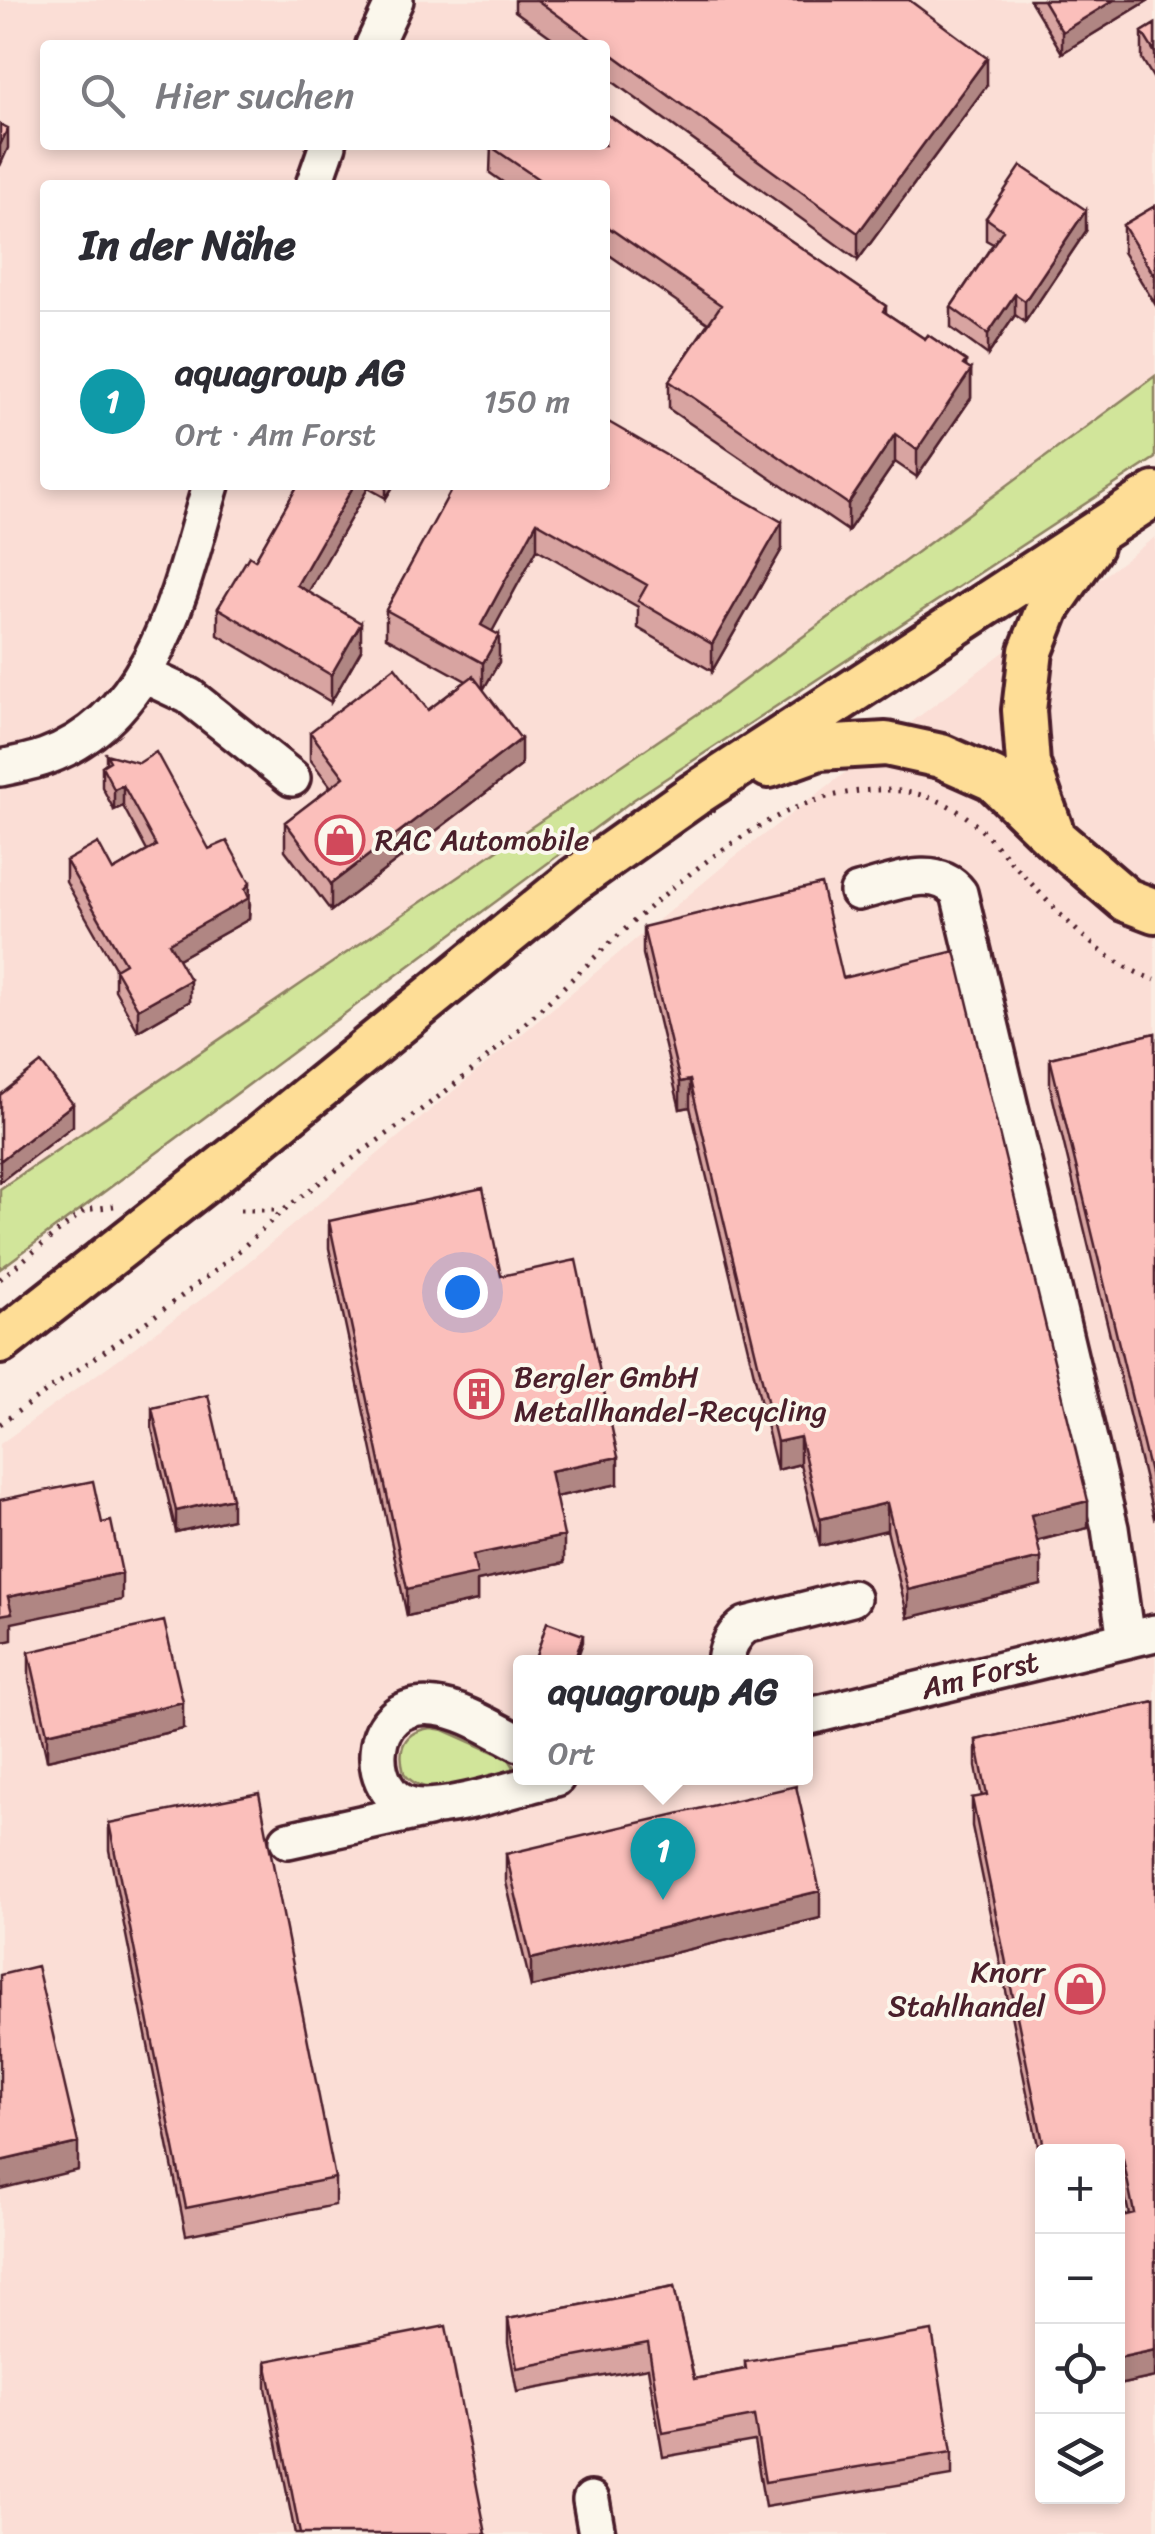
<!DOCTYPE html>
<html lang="de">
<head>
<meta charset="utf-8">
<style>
	body { margin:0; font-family:Sriracha,sans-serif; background:#f7f7f7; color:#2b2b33 }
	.controls { position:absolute; right:30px; bottom:30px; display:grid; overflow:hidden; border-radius:10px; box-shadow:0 5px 15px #0003 }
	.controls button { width:90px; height:90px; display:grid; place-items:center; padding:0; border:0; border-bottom:2px solid #e1e1e2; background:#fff; color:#2b2b33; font:50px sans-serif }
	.you { position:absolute; left:462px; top:1292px; width:35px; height:35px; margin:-25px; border:8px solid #fff; border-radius:50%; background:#1a73e8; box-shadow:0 0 0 15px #1a73e833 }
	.badge { display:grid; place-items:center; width:65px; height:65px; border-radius:50%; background:#0f766e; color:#fff; font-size:32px; font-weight:700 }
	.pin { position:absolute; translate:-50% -82px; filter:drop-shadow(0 2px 5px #0008) }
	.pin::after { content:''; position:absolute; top:52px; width:35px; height:30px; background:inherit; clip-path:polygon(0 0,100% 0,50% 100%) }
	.popup { position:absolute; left:513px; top:1655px; width:300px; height:130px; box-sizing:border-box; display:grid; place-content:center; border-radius:10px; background:#fff; filter:drop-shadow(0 2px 8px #0005); font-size:32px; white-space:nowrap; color:#7c7c81 }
	.popup b { font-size:38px; color:#2b2b33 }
	.popup::after { content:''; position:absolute; left:50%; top:100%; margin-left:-20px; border:20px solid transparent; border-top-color:#fff }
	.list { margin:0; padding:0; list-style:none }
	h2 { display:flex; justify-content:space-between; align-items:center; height:130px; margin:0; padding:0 40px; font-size:42px }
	h2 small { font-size:32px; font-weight:400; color:#7c7c81 }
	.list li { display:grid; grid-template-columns:65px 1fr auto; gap:30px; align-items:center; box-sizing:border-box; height:180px; padding:0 40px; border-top:2px solid #e1e1e2 }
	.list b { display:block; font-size:38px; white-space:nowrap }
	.list p { margin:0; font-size:32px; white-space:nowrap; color:#7c7c81 }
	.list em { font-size:32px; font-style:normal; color:#7c7c81 }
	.icon { flex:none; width:55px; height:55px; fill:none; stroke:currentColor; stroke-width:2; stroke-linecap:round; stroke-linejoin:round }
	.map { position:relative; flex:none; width:1155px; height:2534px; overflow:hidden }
	.search { position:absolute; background:#fff; box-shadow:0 5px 15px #0003; left:40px; top:40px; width:570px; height:110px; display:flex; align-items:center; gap:25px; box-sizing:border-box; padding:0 35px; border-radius:10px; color:#7c7c81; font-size:38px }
	.panel { position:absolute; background:#fff; box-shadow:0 5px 15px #0003; left:40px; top:180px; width:570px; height:310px; border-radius:10px }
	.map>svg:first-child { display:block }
	.built { fill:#fbded6; fill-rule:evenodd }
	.green { fill:#d1e59a; stroke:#8e8262; stroke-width:2.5 }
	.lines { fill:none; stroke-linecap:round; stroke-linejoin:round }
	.minor-casing { stroke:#4a1f2b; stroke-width:42 }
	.major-casing { stroke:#4a1f2b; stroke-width:50 }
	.path { stroke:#4a1f2b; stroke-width:5; stroke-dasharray:2.5 8; stroke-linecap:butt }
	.minor { stroke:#fbf7ec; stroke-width:35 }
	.major { stroke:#fedd96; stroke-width:42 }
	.wall { fill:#d8a4a1; stroke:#4a1f2b; stroke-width:2.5 }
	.shaded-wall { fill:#b08683; stroke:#4a1f2b; stroke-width:2.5 }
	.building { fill:#fbbfbb; stroke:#4a1f2b; stroke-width:2.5 }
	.labels { text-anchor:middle; stroke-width:8; stroke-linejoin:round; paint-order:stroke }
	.poi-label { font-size:30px; fill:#4a1f2b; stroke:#fbf7ec; text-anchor:start }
	.street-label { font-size:30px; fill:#4a1f2b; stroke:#fbf7ec }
</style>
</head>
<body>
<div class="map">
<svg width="1155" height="2534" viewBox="0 0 1155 2534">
	<rect width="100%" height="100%" fill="#fbece2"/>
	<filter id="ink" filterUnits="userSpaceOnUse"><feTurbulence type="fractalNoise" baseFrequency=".01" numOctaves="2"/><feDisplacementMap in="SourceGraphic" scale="20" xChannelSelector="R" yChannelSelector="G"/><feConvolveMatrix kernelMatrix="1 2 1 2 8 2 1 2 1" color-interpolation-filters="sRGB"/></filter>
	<g filter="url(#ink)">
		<path class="built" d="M0,0H1155V376L712,704L0,1189ZM45,45H605V145H45ZM45,185H605V485H45Z
			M1155,537V2534H0V1444L217,1288L733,858ZM520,1662H806V1778H520ZM1042,2152H1118V2496H1042Z"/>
		<path class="green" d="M1155,376V458L633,800L0,1269V1189L712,704Z
			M431,1728L444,1730L509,1759L514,1767L509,1774C479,1781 426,1804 404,1773C397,1748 404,1731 431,1728Z"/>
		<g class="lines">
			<g class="minor-casing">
				<path id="minor" d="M374,45L395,0
					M314,185L328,145
					M144,675L189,696L292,778
					M0,768C15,765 31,762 45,757C157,717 181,585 211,485
					M858,892C889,885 936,862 959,893L1110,1528L1126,1640
					M725,1662C727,1646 733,1634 746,1625L852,1598
					M806,1717L1155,1633
					M520,1743C494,1730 464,1710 435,1707C362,1698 364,1798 413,1806C447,1812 520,1786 556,1778
					M288,1840L428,1809
					M591,2500L597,2534"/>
			</g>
			<g class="major-casing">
				<path id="major" d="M769,766L819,748L886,744L941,756L993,779L1055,839L1126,900L1155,911
					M1051,829L1028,764L1024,710L1031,651L1048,608L1091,546
					M0,1342L234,1158L574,880L694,795L1155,494"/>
			</g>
			<path class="path" d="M240,1210H281
				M0,1279L85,1210L114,1206
				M0,1424C76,1370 155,1319 228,1260C247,1245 264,1226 284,1210C351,1156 425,1112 490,1055C582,975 665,877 774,818C819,794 878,781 928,797C971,811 987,837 1016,867C1057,911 1097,960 1155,980"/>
			<use href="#minor" class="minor"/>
			<use href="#major" class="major"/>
		</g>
		<path class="wall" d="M515,0H909L987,85L858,260L605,76V45H562L515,11Z
			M1030,0H1149L1062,53Z
			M1155,24V81L1142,59V32Z
			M605,113L886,306V313L925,339L928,335L966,361V367L971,370V398L917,477L895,462L848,531L669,409V381L708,323L605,252V185H507L490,173L491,145H605Z
			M1155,206V304L1123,252V225Z
			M986,218L1086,231L1025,322L1015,315L988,355L951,328V307L993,244L986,240Z
			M298,485H394L386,498L368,488L308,592L361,650L331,702L218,635V608L255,560Z
			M444,485H605L782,549L712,671L638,628V607L537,549L492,631L499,662L483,690L521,766L331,911L285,850V822L331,787L310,759V732L428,710L466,681L386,637V610L452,490Z
			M106,754L209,849L250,904L249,919L178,959L190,1001L138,1031L115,990V968L66,882V861L113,871L147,851L123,806L114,810L102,787V766L106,763Z
			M643,927L843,978L1088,1528L1037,1541L1041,1585L908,1618L887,1530L820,1546L800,1464L777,1470L690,1107L680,1109L643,954Z
			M1155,1033V1517L1154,1518L1050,1086V1058Z
			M329,1221L501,1276L618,1484L555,1497L564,1563L477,1581V1601L407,1616L329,1248Z
			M152,1408L232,1519L176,1532L152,1429Z
			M29,1652L183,1729L47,1760L29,1680Z
			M1155,1702V2377L1118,2385V2217L1129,2215L1123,2186L1118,2188V2152H1042V2165L972,1826V1798L982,1797L976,1767V1740Z
			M109,1823L335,2178V2205L186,2235L109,1850Z
			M506,1854L820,1918L531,1987L506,1882Z
			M674,2287L694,2379L745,2369V2362L952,2452V2476L765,2507L754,2441L663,2457L648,2368L517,2392L508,2343V2319Z
			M266,2361L486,2534H295L266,2388Z"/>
		<path class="shaded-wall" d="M1114,0H1149L1062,53V32Z
			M987,58V85L858,260V233Z
			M8,128V148L0,166V145Z
			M1086,210V231L1025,322V301Z
			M1015,294V315L988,355V334Z
			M966,361V377L971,370V398L917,477V450Z
			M895,434V462L848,531V504Z
			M354,485H368V488L297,612V585Z
			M386,485H394L386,498Z
			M537,522V549L481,652V625Z
			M782,522V549L712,671V644Z
			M361,623V650L331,702V675Z
			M499,635V662L483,690V663Z
			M521,739V766L331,911V884Z
			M123,785V806L114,810V789Z
			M250,883L249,919L169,964V943L245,889Z
			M190,980V1001L138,1031V1009Z
			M690,1080V1107L680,1109V1082Z
			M73,1104V1126L0,1182V1161Z
			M800,1437V1464L777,1470V1442Z
			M618,1457V1484L550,1498V1471Z
			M232,1498V1519L176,1532V1511Z
			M1088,1501V1528L1031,1542V1515Z
			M887,1503V1530L820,1546V1519Z
			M564,1536V1563L477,1581V1601L407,1616V1589L473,1555Z
			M1041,1558V1585L908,1618V1590Z
			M122,1573V1600L12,1623V1640L0,1643V1615L8,1597Z
			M583,1635V1642L576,1662H574Z
			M183,1702V1729L47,1760V1733Z
			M820,1891V1918L531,1987V1959Z
			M78,2143V2170L0,2189V2161Z
			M1123,2159V2186L1118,2188V2160Z
			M1155,2350V2377L1118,2385V2358Z"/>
		<path class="building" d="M537,0H909L987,58L858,233L605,49V45H599Z
			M1043,0H1114L1062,32Z
			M1155,24V53L1142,32Z
			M605,113L886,306L883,311L925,339L928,335L966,361L963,365L971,370L917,450L895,434L848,504L669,381L721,305L605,225V185H547L490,146L605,145Z
			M0,124L8,128L0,145Z
			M1021,166L1086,210L1025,301L1015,294L988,334L951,307L1003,230L986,218Z
			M1155,206V277L1123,225Z
			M605,420L782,522L712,644L638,601L647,585L537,522L481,625L499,635L483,663L386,610L454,485H605Z
			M298,485H354L297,585L361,623L331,675L218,608L249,556L255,560Z
			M395,667L428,710L473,676L521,739L331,884L285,822L344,777L310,732Z
			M156,752L209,849L227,841L250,883L245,889L249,898L169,943L190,980L138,1009L115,969L125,963L66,861L98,843L113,871L156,846L123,785L114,789L102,766L110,761L106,754L139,763Z
			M821,884L843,978L955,951L1088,1501L1031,1515L1041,1558L908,1590L887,1503L820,1519L800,1437L777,1442L690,1080L680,1082L643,927Z
			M1155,1033V1490H1154L1050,1058Z
			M41,1063L73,1104L0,1161V1095Z
			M483,1188L501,1276L576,1260L618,1457L550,1471L564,1536L473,1555L477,1574L407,1589L329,1221Z
			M208,1395L232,1498L176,1511L152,1408Z
			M93,1481L102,1523L111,1521L122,1573L8,1597L12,1613L0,1615V1500Z
			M164,1621L183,1702L47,1733L29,1652Z
			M547,1622L583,1635L574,1662H534Z
			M1155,1702V2350L1118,2358V2217L1134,2213L1123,2159L1118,2160V2152H1045L972,1798L987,1795L976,1740Z
			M796,1786L820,1891L531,1959L506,1854Z
			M259,1793L335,2178L186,2208L109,1823Z
			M37,1966L78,2143L0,2161V1975Z
			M674,2287L694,2379L746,2369L745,2362L932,2331L952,2452L765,2482L754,2416L663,2433L648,2343L517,2368L508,2319Z
			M446,2326L486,2534H300L266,2361Z"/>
	</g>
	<defs>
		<g id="shop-ring" transform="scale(2.5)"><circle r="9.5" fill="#fbf7ec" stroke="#d1495b" stroke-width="1.5"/><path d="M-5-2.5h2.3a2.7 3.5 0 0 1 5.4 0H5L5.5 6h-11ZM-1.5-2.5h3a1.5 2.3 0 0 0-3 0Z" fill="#d1495b"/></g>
		<g id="building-ring" transform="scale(2.5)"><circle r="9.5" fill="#fbf7ec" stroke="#d1495b" stroke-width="1.5"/><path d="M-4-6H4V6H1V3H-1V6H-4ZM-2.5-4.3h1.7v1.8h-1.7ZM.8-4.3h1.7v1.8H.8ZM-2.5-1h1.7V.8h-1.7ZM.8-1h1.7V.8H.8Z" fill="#d1495b"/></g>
	</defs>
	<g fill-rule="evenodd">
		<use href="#shop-ring" x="340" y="840"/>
		<use href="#building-ring" x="479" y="1394"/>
		<use href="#shop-ring" x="1080" y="1989"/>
	</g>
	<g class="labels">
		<g class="poi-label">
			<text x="375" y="850">RAC Automobile</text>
			<text x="514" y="1387">Bergler GmbH<tspan x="514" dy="34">Metallhandel-Recycling</tspan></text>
			<text x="1045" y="1982" text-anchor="end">Knorr<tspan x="1045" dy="34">Stahlhandel</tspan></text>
		</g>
		<g class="street-label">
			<text transform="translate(980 1675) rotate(-14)" y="10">Am Forst</text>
		</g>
	</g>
</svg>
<div class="controls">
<button>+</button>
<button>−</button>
<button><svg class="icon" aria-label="locate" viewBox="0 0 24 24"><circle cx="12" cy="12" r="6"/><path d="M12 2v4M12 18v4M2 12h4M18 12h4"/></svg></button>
<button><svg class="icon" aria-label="layers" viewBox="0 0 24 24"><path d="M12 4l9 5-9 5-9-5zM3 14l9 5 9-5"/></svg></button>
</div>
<div class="you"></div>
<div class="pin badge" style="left:663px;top:1900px;background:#0f9aa8">1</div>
<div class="popup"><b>aquagroup AG</b>Ort</div>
<div class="search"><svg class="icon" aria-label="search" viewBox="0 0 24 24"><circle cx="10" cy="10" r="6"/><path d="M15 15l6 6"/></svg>Hier suchen</div>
<section class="panel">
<h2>In der Nähe<small></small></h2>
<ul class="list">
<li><span class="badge" style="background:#0f9aa8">1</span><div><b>aquagroup AG</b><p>Ort · Am Forst</p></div><em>150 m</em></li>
</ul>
</section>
</div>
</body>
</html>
